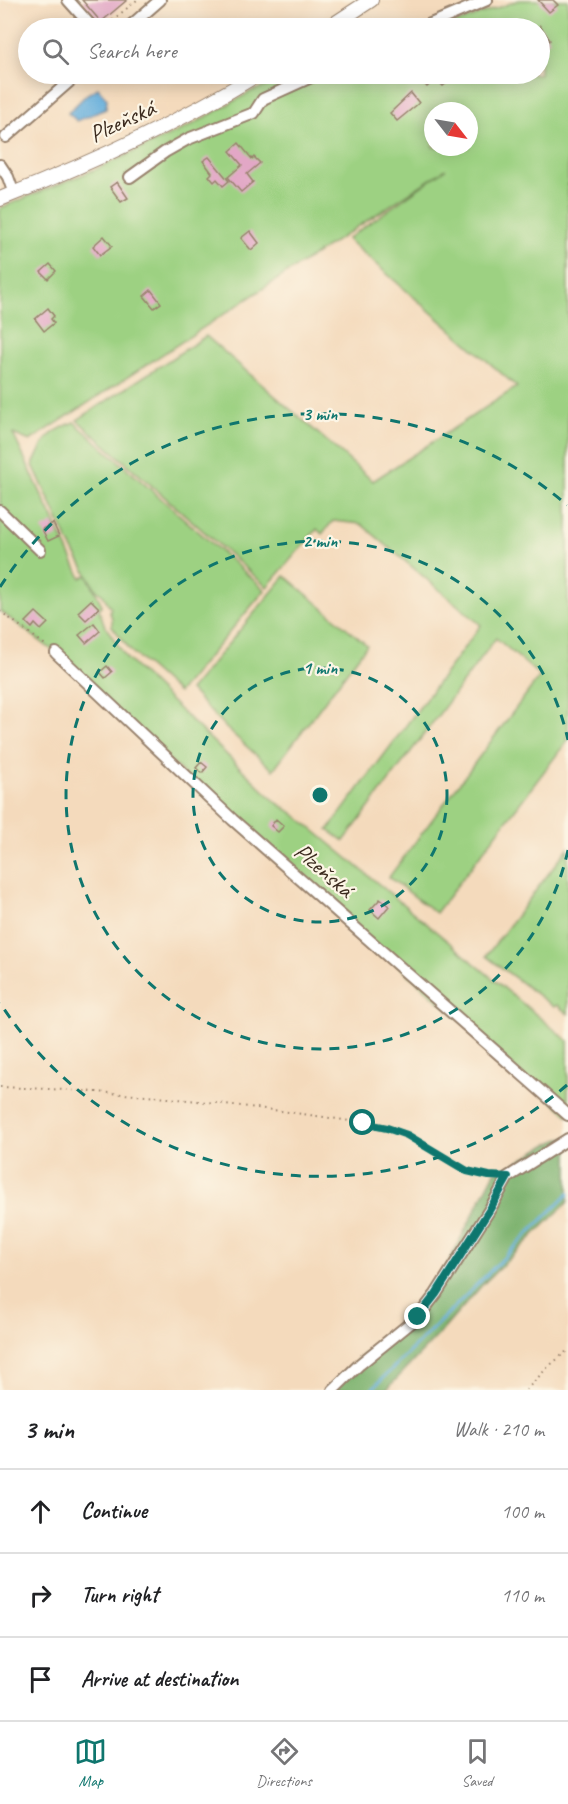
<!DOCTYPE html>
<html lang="en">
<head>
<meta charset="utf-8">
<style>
	body { margin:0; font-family:Caveat,sans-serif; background:#f2f2f2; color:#202124 }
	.compass { position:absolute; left:424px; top:102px; width:54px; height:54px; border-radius:50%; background:#fff; box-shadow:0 3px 15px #0003; rotate:121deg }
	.stop { position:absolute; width:18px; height:18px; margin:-14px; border:4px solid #0f766e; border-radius:50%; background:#fff }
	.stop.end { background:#0f766e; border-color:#fff; box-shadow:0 2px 6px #0008 }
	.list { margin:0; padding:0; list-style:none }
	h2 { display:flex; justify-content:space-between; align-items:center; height:78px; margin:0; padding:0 24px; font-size:26px }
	h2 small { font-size:20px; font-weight:400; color:#757577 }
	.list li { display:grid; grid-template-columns:39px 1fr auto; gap:18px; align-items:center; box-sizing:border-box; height:84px; padding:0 24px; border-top:2px solid #e0e0e0 }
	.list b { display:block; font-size:22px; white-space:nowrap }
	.list em { font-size:20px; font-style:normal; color:#757577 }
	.icon { flex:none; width:33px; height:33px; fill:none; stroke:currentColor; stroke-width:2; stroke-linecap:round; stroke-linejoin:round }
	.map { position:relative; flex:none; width:568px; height:1390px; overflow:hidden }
	.search { position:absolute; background:#fff; box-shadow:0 3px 15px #0003; left:18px; right:18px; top:18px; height:66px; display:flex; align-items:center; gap:15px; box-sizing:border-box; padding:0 21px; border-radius:33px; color:#757577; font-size:22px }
	.sheet { height:330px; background:#fff }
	nav { display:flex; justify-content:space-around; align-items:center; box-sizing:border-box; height:84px; border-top:2px solid #e0e0e0; background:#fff; font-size:16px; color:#757577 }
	nav a { display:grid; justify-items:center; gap:3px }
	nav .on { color:#0f766e }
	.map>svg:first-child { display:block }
	.green { fill:#9dd182; stroke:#6c7e50; stroke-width:1.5; fill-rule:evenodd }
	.forest { fill:#7eb370; stroke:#5c6e47; stroke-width:1.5 }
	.water { fill:#65aedc; stroke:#506c7d; stroke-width:1.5 }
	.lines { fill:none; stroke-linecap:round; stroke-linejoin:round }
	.stream { stroke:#65aedc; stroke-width:3 }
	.building { fill:#e2a7c6 }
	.minor-casing { stroke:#98826d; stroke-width:14 }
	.major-casing { stroke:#98826d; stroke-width:16 }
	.path { stroke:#98826d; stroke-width:2; stroke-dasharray:1.5 4.5; stroke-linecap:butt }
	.minor { stroke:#fff; stroke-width:10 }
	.major { stroke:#fff; stroke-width:14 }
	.route { stroke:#0f766e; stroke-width:8 }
	.ring { fill:none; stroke:#0f766e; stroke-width:3; stroke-dasharray:10 8 }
	.labels { text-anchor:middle; stroke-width:4.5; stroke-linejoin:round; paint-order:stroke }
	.street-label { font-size:24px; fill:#3b2a1e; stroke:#fcf5e5 }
	.centre { fill:#0f766e; stroke:#fcf5e5; stroke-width:3 }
	.ring-label { font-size:18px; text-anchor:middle; font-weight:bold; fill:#0f766e; stroke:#fcf5e5; stroke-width:4.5; stroke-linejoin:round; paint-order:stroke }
</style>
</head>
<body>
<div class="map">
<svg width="568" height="1390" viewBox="0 0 568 1390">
	<rect width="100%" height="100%" fill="#fcf5e5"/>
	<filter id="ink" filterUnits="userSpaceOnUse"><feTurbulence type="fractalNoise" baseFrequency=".0167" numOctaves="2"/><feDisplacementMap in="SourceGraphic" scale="12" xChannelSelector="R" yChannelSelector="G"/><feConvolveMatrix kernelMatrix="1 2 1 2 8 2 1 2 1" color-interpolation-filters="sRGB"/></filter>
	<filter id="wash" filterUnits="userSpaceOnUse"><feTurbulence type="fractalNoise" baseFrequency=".008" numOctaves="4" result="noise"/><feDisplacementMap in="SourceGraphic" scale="24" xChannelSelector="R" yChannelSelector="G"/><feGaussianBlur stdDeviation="1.35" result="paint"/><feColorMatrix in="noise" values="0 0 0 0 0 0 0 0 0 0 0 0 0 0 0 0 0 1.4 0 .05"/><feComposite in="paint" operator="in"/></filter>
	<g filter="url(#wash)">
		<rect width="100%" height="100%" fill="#f4dabc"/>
		<path class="green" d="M519,0H568V740L436,913L389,877L540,676L496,638L344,841L328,830L481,625L361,524L333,521L322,534L317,529L267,587L77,420L206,336L373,481L517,387L347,239L446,169L30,441L13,434L81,578L87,575L102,605L99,609L104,624L127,659L277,803L293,813L568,1041V1115L233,820L56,653L0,611V208L101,167L190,126L252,91L305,74H540V28H442ZM433,111H469V147H433Z
			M74,422L265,590L178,693L131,651L112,626V618L109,611L111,608L103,595L97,591L69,543L33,465C45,438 46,434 74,422Z
			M285,576L367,645L273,770L226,728L190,690Z
			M568,848V1014L557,1005L554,1007L486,956Z"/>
		<path class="forest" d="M568,1137V1202L483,1284L442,1331L386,1390H328L359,1358L406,1322L425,1303L443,1273L495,1172C522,1165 539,1143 568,1137Z"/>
		<path class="water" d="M98,88L107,99L106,109L77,121L68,113L87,94Z"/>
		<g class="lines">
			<path class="stream" d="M371,1390L568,1194"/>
		</g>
		<g id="blocks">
			<path class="building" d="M82,0H127L101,22Z
				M538,0H553L558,5L549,12Z
				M540,26L550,40L540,47Z
				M416,74H458L443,86L436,79L427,87Z
				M411,93L419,103L397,121L390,113Z
				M239,143L252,159L254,157L260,163L247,174L253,182L241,192L228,177L242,165L230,151Z
				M209,157L229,181L223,186L217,179L214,182L209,176L212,173L203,161Z
				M117,182L128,198L121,202L110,187Z
				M250,231L259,243L251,250L241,238Z
				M104,236L112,246L100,255L93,246Z
				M50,264L56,271L48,279L41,272Z
				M151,290L161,303L154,308L144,296Z
				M48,308L54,316L51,319L54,323L44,331L35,319Z
				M53,523L59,536L48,541L42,529Z
				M91,600L99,608L86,620L78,612Z
				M36,612L48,623L41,630L35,624L32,628L26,622Z
				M94,623L100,631L86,643L79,635Z
				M107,666L112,672L105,678L100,672Z
				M201,762L207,767L202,773L196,768Z
				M276,819L284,826L278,832L271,826Z
				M380,899L389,906L379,918L370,910Z"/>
		</g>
	</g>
	<g filter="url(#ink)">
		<use href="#blocks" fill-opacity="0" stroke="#98826d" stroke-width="1.5"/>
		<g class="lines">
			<g class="minor-casing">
				<path id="minor" d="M68,0L93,28
					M128,28L160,0
					M421,28L487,0
					M6,137L78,74
					M0,165L8,177L14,194
					M130,177L165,152L188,139L254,113L263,99L318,74
					M0,511L40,550
					M56,653L233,820L568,1115
					M333,1390L360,1364L418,1317L436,1294L490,1209L508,1177L568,1139"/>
			</g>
			<g class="major-casing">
				<path id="major" d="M328,28L371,0
					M0,199C89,164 177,124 258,74"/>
			</g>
			<path class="path" d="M103,28L137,0
				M0,611L48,647
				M0,1087C122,1091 242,1104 363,1123C378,1126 394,1129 408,1136C437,1150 462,1176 496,1177
				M526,1390L548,1367L568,1350"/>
			<use href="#minor" class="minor"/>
			<use href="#major" class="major"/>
		</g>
	</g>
	<g class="lines" filter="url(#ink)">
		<path class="route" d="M363,1123L387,1128L407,1135L467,1171L489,1176L508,1177L490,1209L436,1294L418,1317"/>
	</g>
	<g class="ring">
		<circle cx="320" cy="795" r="127"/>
		<path d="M568 850A254 254 0 1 1 568 740"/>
		<path d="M567 1085A381 381 0 0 1 0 1003M0 587A381 381 0 0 1 567 505"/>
	</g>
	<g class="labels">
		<g class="street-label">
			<text transform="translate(122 121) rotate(-25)" y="8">Plzeňská</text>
			<text transform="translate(324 870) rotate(41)" y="8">Plzeňská</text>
		</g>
	</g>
	<circle cx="320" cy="795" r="9" class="centre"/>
	<g class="ring-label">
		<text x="320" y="420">3 min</text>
		<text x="320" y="547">2 min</text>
		<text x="320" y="674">1 min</text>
	</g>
</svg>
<svg class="compass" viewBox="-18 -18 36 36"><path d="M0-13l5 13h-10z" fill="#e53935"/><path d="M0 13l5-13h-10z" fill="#757577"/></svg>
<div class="stop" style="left:363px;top:1123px"></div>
<div class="stop end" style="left:418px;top:1317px"></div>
<div class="search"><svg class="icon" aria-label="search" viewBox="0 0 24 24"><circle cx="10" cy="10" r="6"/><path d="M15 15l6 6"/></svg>Search here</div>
</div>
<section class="sheet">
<h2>3 min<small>Walk · 210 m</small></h2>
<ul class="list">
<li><svg class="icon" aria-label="ahead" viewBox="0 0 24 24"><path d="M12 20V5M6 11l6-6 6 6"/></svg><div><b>Continue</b></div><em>100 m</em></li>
<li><svg class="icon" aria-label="right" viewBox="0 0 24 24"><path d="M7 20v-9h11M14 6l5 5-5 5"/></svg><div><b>Turn right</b></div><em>110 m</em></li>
<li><svg class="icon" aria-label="arrive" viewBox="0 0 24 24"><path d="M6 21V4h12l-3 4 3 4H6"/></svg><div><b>Arrive at destination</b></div></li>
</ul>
</section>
<nav>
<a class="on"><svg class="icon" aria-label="map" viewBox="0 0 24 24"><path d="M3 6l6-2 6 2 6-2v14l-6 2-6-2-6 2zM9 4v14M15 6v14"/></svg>Map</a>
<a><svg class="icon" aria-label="directions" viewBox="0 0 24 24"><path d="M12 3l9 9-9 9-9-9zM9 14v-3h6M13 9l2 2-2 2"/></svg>Directions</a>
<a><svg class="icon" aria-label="saved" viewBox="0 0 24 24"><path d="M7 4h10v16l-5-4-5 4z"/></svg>Saved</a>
</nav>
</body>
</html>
